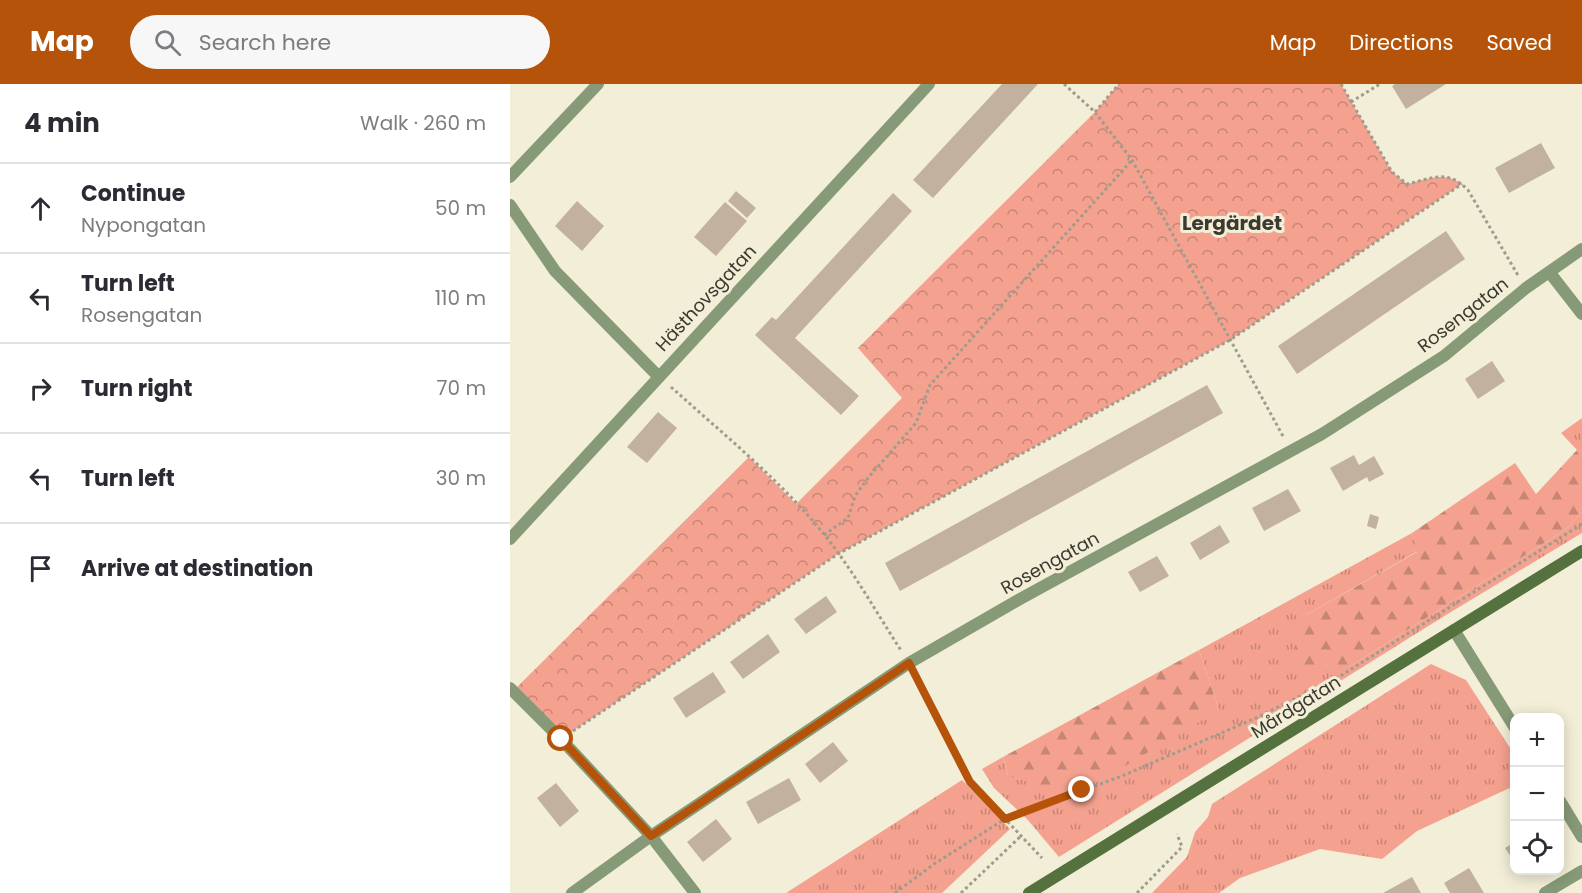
<!DOCTYPE html>
<html lang="en">
<head>
<meta charset="utf-8">
<style>
	body { margin:0; font-family:Poppins,sans-serif; background:#f7f7f7; color:#2b2b33 }
	.controls { position:absolute; right:18px; bottom:18px; display:grid; overflow:hidden; border-radius:12px; box-shadow:0 3px 15px #0003 }
	.controls button { width:54px; height:54px; display:grid; place-items:center; padding:0; border:0; border-bottom:2px solid #e1e1e2; background:#fff; color:#2b2b33; font:30px sans-serif }
	.stop { position:absolute; width:18px; height:18px; margin:-14px; border:4px solid #b45309; border-radius:50%; background:#fff }
	.stop.end { background:#b45309; border-color:#fff; box-shadow:0 2px 6px #0008 }
	.list { margin:0; padding:0; list-style:none }
	h2 { display:flex; justify-content:space-between; align-items:center; height:78px; margin:0; padding:0 24px; font-size:26px }
	h2 small { font-size:20px; font-weight:400; color:#7c7c81 }
	.list li { display:grid; grid-template-columns:39px 1fr auto; gap:18px; align-items:center; box-sizing:border-box; height:90px; padding:0 24px; border-top:2px solid #e1e1e2 }
	.list b { display:block; font-size:22px; white-space:nowrap }
	.list p { margin:0; font-size:20px; white-space:nowrap; color:#7c7c81 }
	.list em { font-size:20px; font-style:normal; color:#7c7c81 }
	.icon { flex:none; width:33px; height:33px; fill:none; stroke:currentColor; stroke-width:2; stroke-linecap:round; stroke-linejoin:round }
	.map { position:relative; flex:none; width:1072px; height:809px; overflow:hidden }
	header { display:flex; align-items:center; gap:36px; box-sizing:border-box; height:84px; padding:0 30px; background:#b45309; color:#fff }
	header strong { font-size:28px }
	nav { display:flex; gap:33px; margin-inline-start:auto; font-size:21px }
	.search { width:420px; height:54px; background:#f7f7f7; display:flex; align-items:center; gap:15px; box-sizing:border-box; padding:0 21px; border-radius:33px; color:#7c7c81; font-size:22px }
	main { display:flex }
	aside { flex:1; background:#fff }
	.map>svg:first-child { display:block }
	.grass { fill:url(#grass-tufts) }
	.forest { fill:url(#forest-firs) }
	.park { fill:url(#park-crowns) }
	.building { fill:#c2b19f }
	.lines { fill:none; stroke-linecap:round; stroke-linejoin:round }
	.path { stroke:#9f9c8b; stroke-width:3; stroke-dasharray:3 3; stroke-linecap:butt }
	.street { stroke:#869a77; stroke-width:12 }
	.secondary { stroke:#55723e; stroke-width:12 }
	.route { stroke:#b45309; stroke-width:8 }
	.labels { text-anchor:middle; stroke-width:6; stroke-linejoin:round; paint-order:stroke }
	.street-label { font-size:18px; fill:#3b3930; stroke:#f2eed7 }
	.neighbourhood-label { font-size:20px; font-weight:bold; fill:#3b3930; stroke:#f2eed7 }
</style>
</head>
<body>
<header>
<strong>Map</strong>
<div class="search"><svg class="icon" aria-label="search" viewBox="0 0 24 24"><circle cx="10" cy="10" r="6"/><path d="M15 15l6 6"/></svg>Search here</div>
<nav><a>Map</a><a>Directions</a><a>Saved</a></nav>
</header>
<main>
<aside>
<h2>4 min<small>Walk · 260 m</small></h2>
<ul class="list">
<li><svg class="icon" aria-label="ahead" viewBox="0 0 24 24"><path d="M12 20V5M6 11l6-6 6 6"/></svg><div><b>Continue</b><p>Nypongatan</p></div><em>50 m</em></li>
<li><svg class="icon" aria-label="left" viewBox="0 0 24 24"><path d="M17 20v-9H6M10 6l-5 5 5 5"/></svg><div><b>Turn left</b><p>Rosengatan</p></div><em>110 m</em></li>
<li><svg class="icon" aria-label="right" viewBox="0 0 24 24"><path d="M7 20v-9h11M14 6l5 5-5 5"/></svg><div><b>Turn right</b></div><em>70 m</em></li>
<li><svg class="icon" aria-label="left" viewBox="0 0 24 24"><path d="M17 20v-9H6M10 6l-5 5 5 5"/></svg><div><b>Turn left</b></div><em>30 m</em></li>
<li><svg class="icon" aria-label="arrive" viewBox="0 0 24 24"><path d="M6 21V4h12l-3 4 3 4H6"/></svg><div><b>Arrive at destination</b></div></li>
</ul>
</aside>
<div class="map">
<svg width="1072" height="809" viewBox="0 0 1072 809">
	<defs>
		<pattern id="grass-tufts" width="24" height="20" patternUnits="userSpaceOnUse" patternTransform="scale(1.5)"><rect width="24" height="20" fill="#f4a28f"/><path d="M3 7l-1-3M5 7V3M7 7l1-3M15 17l-1-3M17 17v-4M19 17l1-3" fill="none" stroke="#c78575"/></pattern>
		<pattern id="forest-firs" width="22" height="20" patternUnits="userSpaceOnUse" patternTransform="scale(1.5)"><rect width="22" height="20" fill="#f4a28f"/><path d="M5 1l3.5 6h-7zM16 11l3.5 6h-7z" fill="#c78575"/></pattern>
		<pattern id="park-crowns" width="20" height="18" patternUnits="userSpaceOnUse" patternTransform="scale(1.5)"><rect width="20" height="18" fill="#f4a28f"/><path d="M2 6a3 3 0 1 1 6 0M12 15a3 3 0 1 1 6 0" fill="none" stroke="#c78575"/></pattern>
	</defs>
	<rect width="100%" height="100%" fill="#f2eed7"/>
	<path class="grass" d="M1072,334V366H1067L1051,349Z
		M1072,428V449L936,531L549,773L517,735L484,704L472,685L493,673L498,692L709,626L689,566L902,449L908,467L796,531L842,581L1055,446Z
		M921,580L956,596L1004,670V702L907,747L872,775L810,765L730,794L709,809H642L677,773L685,748L698,733L702,720Z
		M452,696L500,745L432,809H276Z"/>
	<path class="forest" d="M1067,366H1072V428L1055,446L842,581L794,593L785,567L796,531L907,468L902,449L1005,379L1026,410Z
		M689,566L709,626L588,698L538,703L498,692L493,673Z"/>
	<path class="park" d="M609,0H831L882,88L897,100C917,95 934,87 952,100L720,256L328,470L51,655L3,607L239,373L286,420L392,314L348,264L585,28Z"/>
	<path class="building" d="M492,0H528L423,114L403,96Z
		M885,0H936L896,25L882,2Z
		M1031,59L1045,84L999,109L985,84Z
		M226,107L246,124L237,134L218,117Z
		M383,109L402,127L285,254L349,312L331,331L245,251L262,233L266,236Z
		M67,117L94,142L72,167L45,142Z
		M215,118L237,137L206,172L184,153Z
		M936,147L955,175L787,290L768,262Z
		M982,277L995,297L968,315L955,295Z
		M697,301L713,329L390,507L375,479Z
		M148,328L167,344L137,379L117,363Z
		M844,371L849,381L864,372L874,390L859,398L857,393L833,407L820,384Z
		M778,405L791,427L754,447L742,424Z
		M860,430L869,433L866,445L857,442Z
		M710,441L720,458L690,476L680,459Z
		M647,472L659,492L630,508L618,488Z
		M316,512L327,528L296,550L284,535Z
		M258,550L270,568L233,595L220,578Z
		M203,588L216,608L176,634L163,614Z
		M323,658L338,677L310,699L295,680Z
		M279,694L291,716L248,740L236,718Z
		M46,699L69,727L50,743L27,714Z
		M206,735L222,755L193,778L177,758Z
		M1005,758V779L995,764Z
		M959,784L974,809H940L934,799Z
		M902,793L911,809H873Z"/>
	<g class="lines">
		<path class="path" d="M554,0L585,28L622,76L774,354
			M831,0L882,88L897,100C924,94 937,85 958,106L1009,193
			M841,18L870,0
			M585,28L609,0
			M161,303C213,350 269,395 313,449C343,486 366,528 392,568
			M314,451L338,434L345,412L358,394L406,339L420,301L622,76
			M405,592L460,698L532,774
			M63,647L328,470L720,256L952,100
			M385,809L424,780L495,735L612,692L746,634L832,591L1072,440
			M451,809L511,752
			M627,809L672,763L667,750"/>
		<path class="street" d="M0,93L88,0
			M0,121L45,187L148,292
			M1040,189L1072,230
			M0,455L419,0
			M944,546L1005,644
			M0,604L51,655L141,752L185,809
			M1050,717L1072,753
			M62,809L141,752L399,579L510,515L812,350L934,272L1016,204L1072,165
			M1035,809L1072,787"/>
		<path class="secondary" d="M519,809L1072,467"/>
	</g>
	<g class="lines">
		<path class="route" d="M51,655L141,752L399,579L460,698L495,735L572,706"/>
	</g>
	<g class="labels">
		<g class="street-label">
			<text transform="translate(196 214) rotate(-47)" y="6">Hästhovsgatan</text>
			<text transform="translate(953 231) rotate(-38)" y="6">Rosengatan</text>
			<text transform="translate(540 479) rotate(-29)" y="6">Rosengatan</text>
			<text transform="translate(786 623) rotate(-32)" y="6">Mårdgatan</text>
		</g>
		<g class="neighbourhood-label">
			<text x="722" y="146">Lergärdet</text>
		</g>
	</g>
</svg>
<div class="controls">
<button>+</button>
<button>−</button>
<button><svg class="icon" aria-label="locate" viewBox="0 0 24 24"><circle cx="12" cy="12" r="6"/><path d="M12 2v4M12 18v4M2 12h4M18 12h4"/></svg></button>
</div>
<div class="stop" style="left:51px;top:655px"></div>
<div class="stop end" style="left:572px;top:706px"></div>
</div>
</main>
</body>
</html>
